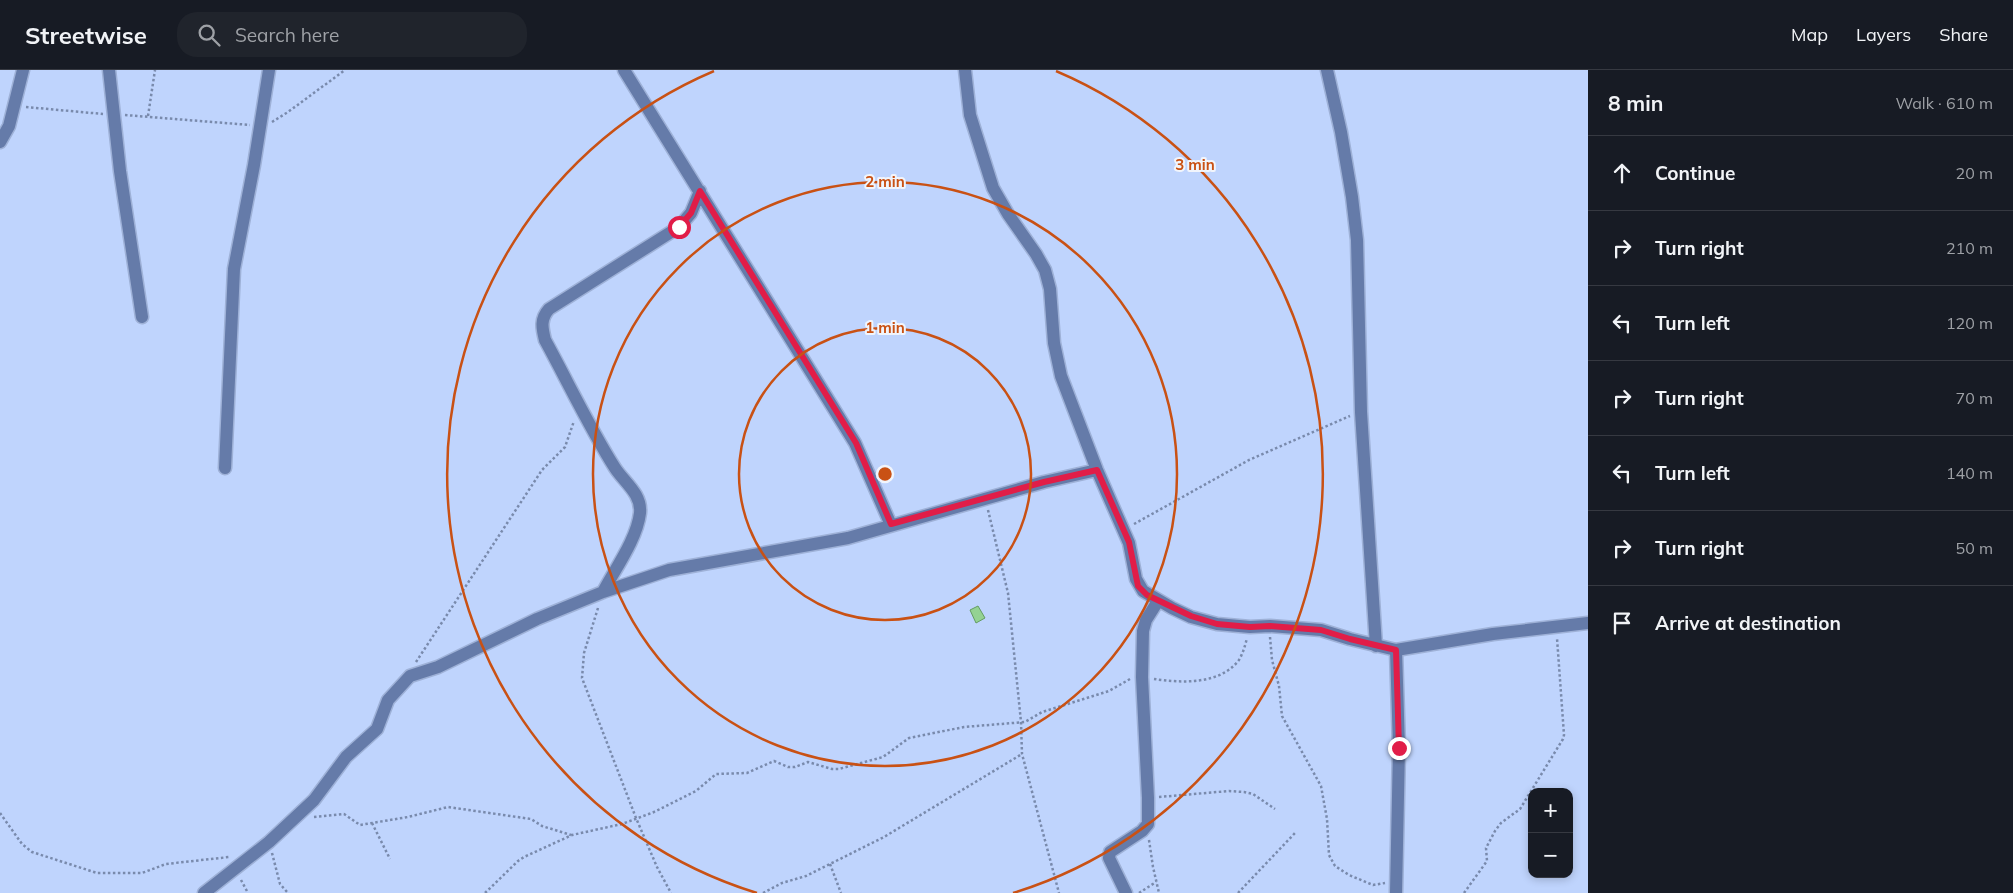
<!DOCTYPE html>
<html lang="en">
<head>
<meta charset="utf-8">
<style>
	body { margin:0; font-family:Mulish,sans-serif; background:#20242c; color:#f1f3f6 }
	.controls { position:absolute; right:15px; bottom:15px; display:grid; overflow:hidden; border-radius:10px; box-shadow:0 2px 8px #0003 }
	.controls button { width:45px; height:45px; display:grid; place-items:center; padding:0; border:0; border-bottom:1px solid #363941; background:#171b24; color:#f1f3f6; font:25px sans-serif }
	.stop { position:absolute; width:15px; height:15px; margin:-11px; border:4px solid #e11d48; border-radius:50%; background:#fff }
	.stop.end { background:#e11d48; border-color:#fff; box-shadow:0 1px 5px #0008 }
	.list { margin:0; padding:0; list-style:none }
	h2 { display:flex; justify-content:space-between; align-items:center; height:65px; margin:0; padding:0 20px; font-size:21px }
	h2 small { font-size:16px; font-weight:400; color:#9ea1a6 }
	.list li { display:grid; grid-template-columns:32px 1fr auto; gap:15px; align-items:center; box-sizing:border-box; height:75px; padding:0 20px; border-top:1px solid #363941 }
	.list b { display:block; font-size:19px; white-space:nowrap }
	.list em { font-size:16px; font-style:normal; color:#9ea1a6 }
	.icon { flex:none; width:28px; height:28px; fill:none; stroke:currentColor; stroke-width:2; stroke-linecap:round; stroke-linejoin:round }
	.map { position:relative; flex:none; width:1588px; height:823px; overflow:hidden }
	header { display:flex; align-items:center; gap:30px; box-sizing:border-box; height:70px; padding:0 25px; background:#171b24; border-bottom:1px solid #363941 }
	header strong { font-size:24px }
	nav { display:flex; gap:28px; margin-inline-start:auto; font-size:18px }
	.search { width:350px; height:45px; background:#20242c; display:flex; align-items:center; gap:12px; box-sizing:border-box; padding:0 18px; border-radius:20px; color:#9ea1a6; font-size:19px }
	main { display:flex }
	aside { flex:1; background:#171b24 }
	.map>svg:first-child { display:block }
	.building { fill:#94d293; stroke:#649c63 }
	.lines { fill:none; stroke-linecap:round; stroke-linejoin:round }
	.minor-casing { stroke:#9eb1d7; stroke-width:15 }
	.path { stroke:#798aac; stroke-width:2.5; stroke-dasharray:2.5 2.5; stroke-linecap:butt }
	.minor { stroke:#657ba9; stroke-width:12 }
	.route { stroke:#e11d48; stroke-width:6 }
	.ring { fill:none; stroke:#c95114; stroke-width:2.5 }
	.centre { fill:#c95114; stroke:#f1f5fc; stroke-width:2.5 }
	.ring-label { font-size:15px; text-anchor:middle; font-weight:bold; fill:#c95114; stroke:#f1f5fc; stroke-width:4; stroke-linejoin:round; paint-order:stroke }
</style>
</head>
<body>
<header>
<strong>Streetwise</strong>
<div class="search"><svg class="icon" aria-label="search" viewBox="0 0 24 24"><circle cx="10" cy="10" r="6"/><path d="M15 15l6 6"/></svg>Search here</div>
<nav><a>Map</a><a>Layers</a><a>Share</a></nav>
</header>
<main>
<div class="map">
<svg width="1588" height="823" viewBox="0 0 1588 823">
	<rect width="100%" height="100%" fill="#bfd4fd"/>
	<path class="building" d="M978,536L985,548L976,553L970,540Z"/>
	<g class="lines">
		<g class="minor-casing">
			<path id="minor" d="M109,0L120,101L142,247
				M624,0L855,373L891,455
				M965,0L970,45L993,118L1008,144L1036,184L1045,200L1050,219L1054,273L1061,306L1097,400L1129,473L1136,509L1143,521L1172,538L1191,547L1217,554L1250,557L1270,556L1321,560L1350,569L1396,580L1493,564L1588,553
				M1327,0L1341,62L1352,127L1357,170L1361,342L1376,576
				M0,72L9,56L23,0
				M225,398L234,199L254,95L269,0
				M603,522C615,499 637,469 640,443C642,424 624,412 615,398C589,357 568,312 545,270C542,258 540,249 549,239L679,157L691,143L700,121
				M204,823L269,772L314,730L346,687L377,659L388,630L410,606L438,597L537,549L603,522L669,500L848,468L1044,412L1097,400
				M1126,823L1109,788L1110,782L1142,761L1148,754V728L1142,607L1143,561L1146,550L1158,531
				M1396,823L1399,678L1396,580"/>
		</g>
		<path class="path" d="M26,37L103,44
			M125,45L250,55
			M148,46L155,0
			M272,52L288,42L345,0
			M988,440L1008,523L1021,652L1022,684L1059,823
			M1134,454L1249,390L1350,346
			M598,538L584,583L582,608L636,748L657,797L671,823
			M1270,567L1272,590L1279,616L1282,646L1321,716L1327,749L1329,785L1335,796L1349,805L1373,815L1385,813
			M416,592L542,400L565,377L574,351
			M1154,609C1181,613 1220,615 1239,590C1243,583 1245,576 1247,568
			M1159,727L1229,721L1244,722L1253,724L1275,739
			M0,743L22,774L32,782L97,803H142L166,794L229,787
			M314,747L344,744L360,755L408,747L448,737L531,749L542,756L571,765
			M372,753L390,789
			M1149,770L1153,797L1159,823
			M272,783L280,814L288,823
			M830,794L841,823
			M241,810L248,823
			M485,823L518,791L524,787L572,765L622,754L654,742L696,721L716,704L747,703L774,691L788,697H795L808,692L832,699H839L883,687L909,668L964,657L1025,652L1042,642L1109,621L1130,609
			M763,823L782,813L806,806L884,767L1022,684
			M1139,823L1156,812
			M1238,823L1295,763
			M1464,823L1487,791L1486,778L1495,761L1501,753L1520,739L1563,669L1564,665L1557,568"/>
		<use href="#minor" class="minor"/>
	</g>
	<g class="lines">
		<path class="route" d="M679,157L691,143L700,121L856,373L891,454L1044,412L1097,400L1129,472L1138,516L1147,525L1191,546L1217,554L1250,557L1270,556L1321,560L1350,569L1396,580L1399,678"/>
	</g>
	<g class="ring">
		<circle cx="885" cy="404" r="146"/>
		<circle cx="885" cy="404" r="292"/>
		<path d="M757 823A438 438 0 0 1 714 1M1056 1A438 438 0 0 1 1013 823"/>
	</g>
	<circle cx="885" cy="404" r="8" class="centre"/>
	<g class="ring-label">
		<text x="1195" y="100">3 min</text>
		<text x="885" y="117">2 min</text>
		<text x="885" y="263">1 min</text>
	</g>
</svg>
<div class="controls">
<button>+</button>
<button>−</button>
</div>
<div class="stop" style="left:679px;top:157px"></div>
<div class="stop end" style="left:1399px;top:678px"></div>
</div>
<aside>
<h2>8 min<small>Walk · 610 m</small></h2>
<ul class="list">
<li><svg class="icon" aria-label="ahead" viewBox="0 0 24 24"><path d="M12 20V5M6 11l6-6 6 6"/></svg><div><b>Continue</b></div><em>20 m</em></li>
<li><svg class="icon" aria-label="right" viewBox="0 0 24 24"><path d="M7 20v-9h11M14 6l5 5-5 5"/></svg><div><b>Turn right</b></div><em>210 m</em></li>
<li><svg class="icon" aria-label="left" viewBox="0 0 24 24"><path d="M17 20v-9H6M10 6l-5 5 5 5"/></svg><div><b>Turn left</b></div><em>120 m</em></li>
<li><svg class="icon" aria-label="right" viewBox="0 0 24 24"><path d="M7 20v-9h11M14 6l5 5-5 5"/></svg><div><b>Turn right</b></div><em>70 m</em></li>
<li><svg class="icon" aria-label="left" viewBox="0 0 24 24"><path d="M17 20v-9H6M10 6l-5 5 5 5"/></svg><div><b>Turn left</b></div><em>140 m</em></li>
<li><svg class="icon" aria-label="right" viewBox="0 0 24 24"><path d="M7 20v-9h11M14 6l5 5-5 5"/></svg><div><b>Turn right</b></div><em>50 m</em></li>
<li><svg class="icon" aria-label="arrive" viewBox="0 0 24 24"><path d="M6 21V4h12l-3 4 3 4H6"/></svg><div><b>Arrive at destination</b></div></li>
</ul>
</aside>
</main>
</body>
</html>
